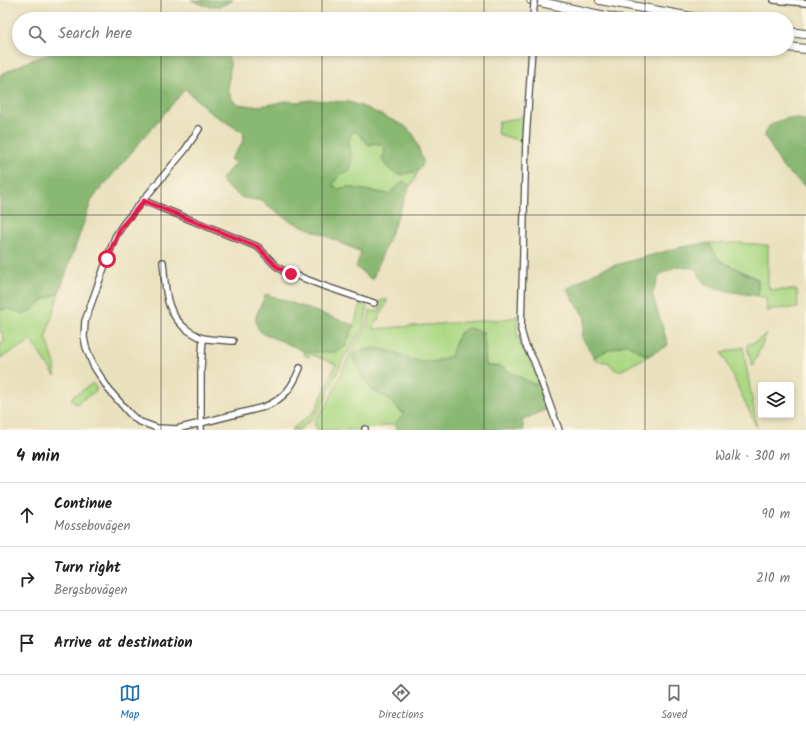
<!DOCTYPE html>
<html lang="en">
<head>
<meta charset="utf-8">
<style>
	body { margin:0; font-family:Kalam,sans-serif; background:#f2f2f2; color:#222 }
	.controls { position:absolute; right:12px; bottom:12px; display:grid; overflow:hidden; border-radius:4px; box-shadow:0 2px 6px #0003 }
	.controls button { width:36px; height:36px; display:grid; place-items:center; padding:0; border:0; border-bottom:1px solid #e0e0e0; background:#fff; color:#222; font:20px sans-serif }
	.stop { position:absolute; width:12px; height:12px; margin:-9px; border:3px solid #e11d48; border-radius:50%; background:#fff }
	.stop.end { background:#e11d48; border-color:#fff; box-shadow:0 1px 4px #0008 }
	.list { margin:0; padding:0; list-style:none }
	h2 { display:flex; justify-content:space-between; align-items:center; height:52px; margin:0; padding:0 16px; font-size:17px }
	h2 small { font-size:13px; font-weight:400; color:#767676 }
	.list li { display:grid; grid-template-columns:26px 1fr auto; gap:12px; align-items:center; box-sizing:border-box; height:64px; padding:0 16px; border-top:1px solid #e0e0e0 }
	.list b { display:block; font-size:15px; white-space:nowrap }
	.list p { margin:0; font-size:13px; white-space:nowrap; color:#767676 }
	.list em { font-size:13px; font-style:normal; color:#767676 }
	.icon { flex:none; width:22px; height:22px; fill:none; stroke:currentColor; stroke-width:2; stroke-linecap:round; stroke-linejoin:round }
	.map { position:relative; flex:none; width:806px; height:430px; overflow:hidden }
	.search { position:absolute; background:#fff; box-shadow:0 2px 6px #0003; left:12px; right:12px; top:12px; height:44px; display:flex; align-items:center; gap:10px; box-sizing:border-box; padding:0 14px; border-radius:22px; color:#767676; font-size:15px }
	.sheet { height:244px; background:#fff }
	nav { display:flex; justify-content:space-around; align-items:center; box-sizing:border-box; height:56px; border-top:1px solid #e0e0e0; background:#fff; font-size:11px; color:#767676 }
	nav a { display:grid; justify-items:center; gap:2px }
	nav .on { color:#1f6fb2 }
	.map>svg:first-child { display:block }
	.green { fill:#acd884; stroke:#6c8258 }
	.forest { fill:#89b872; stroke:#5a724e }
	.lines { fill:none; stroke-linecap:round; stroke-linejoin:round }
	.minor-casing { stroke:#484641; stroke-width:8 }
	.highway-casing { stroke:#484641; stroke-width:10 }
	.minor { stroke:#fff; stroke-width:5.5 }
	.highway { stroke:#fff; stroke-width:8 }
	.minor-bridge-casing { stroke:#484641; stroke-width:8; stroke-linecap:butt }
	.minor-bridge { stroke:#fff; stroke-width:5.5 }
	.route { stroke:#e11d48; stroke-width:5 }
	.grid { fill:none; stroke:#2b2b2b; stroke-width:1; stroke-opacity:0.55 }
</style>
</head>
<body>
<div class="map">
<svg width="806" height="430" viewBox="0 0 806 430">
	<rect width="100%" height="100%" fill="#fcf5e5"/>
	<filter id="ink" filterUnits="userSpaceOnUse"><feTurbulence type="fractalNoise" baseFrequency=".025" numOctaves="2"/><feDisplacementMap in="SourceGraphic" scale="8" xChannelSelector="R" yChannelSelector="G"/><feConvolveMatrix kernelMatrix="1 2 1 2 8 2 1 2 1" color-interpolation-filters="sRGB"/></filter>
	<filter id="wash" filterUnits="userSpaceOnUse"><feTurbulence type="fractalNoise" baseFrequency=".012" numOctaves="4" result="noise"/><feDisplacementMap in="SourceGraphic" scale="16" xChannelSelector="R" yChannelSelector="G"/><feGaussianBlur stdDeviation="0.9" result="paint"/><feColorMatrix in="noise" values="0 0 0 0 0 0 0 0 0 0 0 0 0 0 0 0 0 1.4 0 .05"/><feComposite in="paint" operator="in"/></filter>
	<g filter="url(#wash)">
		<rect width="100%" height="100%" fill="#e9e1be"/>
		<path class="green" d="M524,114V145L517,140L498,134L497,131L499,122L501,121L520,118Z
			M356,131L369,145L374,143L383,145L385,151L383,159L400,175L418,171L413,182L410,186L403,182L389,194L347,187L337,189L333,184L352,158L348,143L351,133Z
			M709,243H738L768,245V284L769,288L772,290H797L798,308L773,309L767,312L766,298L758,296V279L719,260Z
			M59,293L46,336L55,364V376L31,341L0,358V345L3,343L4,338L0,330V310L9,309L24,314L33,310L43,300Z
			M387,299V302L373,329L505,319L515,317L517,315V333L519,342L533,367L540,384H533L499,366H486L484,332L459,333L451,356L433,362L413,360L393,352L376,348L372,390L386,397L404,415L394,424L362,430H317L314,421L328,403L350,353L368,325L370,310L374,312L380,310V301Z
			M361,301L367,307L365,325L344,358L322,406L312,419L299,430H291L315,411L336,364L310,354L309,357L304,355L305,352L345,347L354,325Z
			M766,334L765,338L752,367L747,345L757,341Z
			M627,344L648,356L622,370H615L608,362L596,361L594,357L603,352Z
			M743,347L757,428L722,353Z
			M93,383L97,390L76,404L71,398Z"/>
		<path class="forest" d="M191,0H233C219,10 206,7 191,0Z
			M64,49H223L228,56L230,62V68L228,90L233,101L238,104L253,106L268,105L285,101L297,102L311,100L349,102L364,107L405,126L414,135L423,161L422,166L418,171C399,175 392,177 382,159L385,151L383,145L374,143L369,145L356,131L351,133L348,143L352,158L350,170L340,175L333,184L337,189L347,187L389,194L403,181L410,186L372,280L356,267L361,252L324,235L290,221L262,201L243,198L228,188L221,180L235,163L230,159L242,144L244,133L211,113L185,89L92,199L59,293L43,300L33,310L24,314L9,309L0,310V75L29,61Z
			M788,118L806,120V187L783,168L765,136C765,124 779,121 788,118Z
			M709,243L719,260L758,280V296L727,291L705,285L695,268L675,267L660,274L652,294L668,345L648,356L627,344L603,352L594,357L582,338L585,318L567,289L592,274L605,268L681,247Z
			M266,294L354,325L345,347L336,352H305L284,342L263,334L259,330L256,323V316Z
			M468,328L484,332L486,366H499L533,384H540L549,408L522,420L524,430H396L394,424L404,414L386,397L372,390L365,381L352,356L356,351L376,348L393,352L413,360L433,362L451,356L459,333Z"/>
	</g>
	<g filter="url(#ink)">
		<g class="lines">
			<g class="minor-casing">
				<path id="minor" d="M774,0L806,3
					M533,19L534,5
					M532,49L526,139L521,330L525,344L534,361L559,430
					M199,129L185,150L124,223L115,237L85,321L84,337L86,347L93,365L109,390L130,414L138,421L157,428L177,429L264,407C284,399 292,388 300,368
					M144,201L258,247L275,265L282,270L321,285L374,303
					M163,262C166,289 164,314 189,331C193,333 197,336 202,338C212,340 223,340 233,341
					M365,429V430
					M201,430V369L203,338"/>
			</g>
			<g class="highway-casing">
				<path id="highway" d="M531,0L619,19
					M600,0L702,19
					M787,32L806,34
					M787,47L806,49"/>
			</g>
			<use href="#minor" class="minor"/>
			<use href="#highway" class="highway"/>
			<g class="minor-bridge-casing">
				<path id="minor-bridge" d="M534,5V0"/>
			</g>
			<use href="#minor-bridge" class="minor-bridge"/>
		</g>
	</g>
	<g class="lines" filter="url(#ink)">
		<path class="route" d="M107,259L120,229L144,201L258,247L275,265L282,270L291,274"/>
	</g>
	<path class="grid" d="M161,0V19M322,0V19M484,0V19M645,0V19M161,49V430M322,49V430M484,49V430M645,49V430M0,215H806"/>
</svg>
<div class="controls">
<button><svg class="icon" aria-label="layers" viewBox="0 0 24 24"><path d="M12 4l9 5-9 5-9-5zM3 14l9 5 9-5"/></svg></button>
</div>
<div class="stop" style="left:107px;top:259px"></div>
<div class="stop end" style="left:291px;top:274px"></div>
<div class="search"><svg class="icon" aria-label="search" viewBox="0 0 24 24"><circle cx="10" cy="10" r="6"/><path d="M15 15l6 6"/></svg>Search here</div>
</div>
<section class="sheet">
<h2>4 min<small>Walk · 300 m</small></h2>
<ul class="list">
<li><svg class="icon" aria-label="ahead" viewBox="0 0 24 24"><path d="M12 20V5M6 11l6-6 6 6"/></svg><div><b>Continue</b><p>Mossebovägen</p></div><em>90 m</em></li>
<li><svg class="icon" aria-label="right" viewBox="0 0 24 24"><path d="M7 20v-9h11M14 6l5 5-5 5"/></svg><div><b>Turn right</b><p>Bergsbovägen</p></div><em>210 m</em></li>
<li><svg class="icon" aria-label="arrive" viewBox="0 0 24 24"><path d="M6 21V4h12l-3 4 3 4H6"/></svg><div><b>Arrive at destination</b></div></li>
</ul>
</section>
<nav>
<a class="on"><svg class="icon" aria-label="map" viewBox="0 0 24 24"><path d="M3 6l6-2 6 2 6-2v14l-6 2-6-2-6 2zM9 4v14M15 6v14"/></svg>Map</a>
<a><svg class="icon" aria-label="directions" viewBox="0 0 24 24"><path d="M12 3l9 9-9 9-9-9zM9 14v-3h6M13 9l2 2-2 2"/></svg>Directions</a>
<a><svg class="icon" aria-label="saved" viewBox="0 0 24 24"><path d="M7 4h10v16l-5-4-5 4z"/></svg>Saved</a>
</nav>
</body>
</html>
